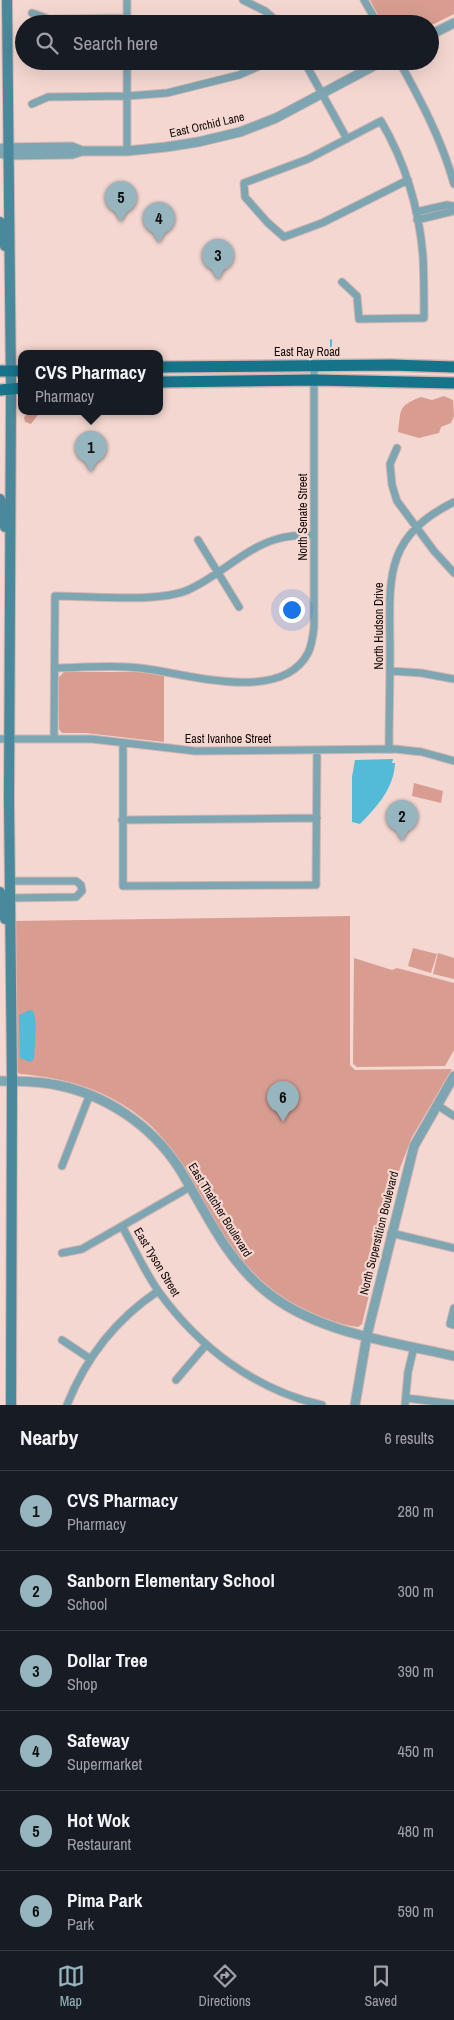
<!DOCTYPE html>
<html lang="en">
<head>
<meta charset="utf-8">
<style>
	body { margin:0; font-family:"Archivo Narrow",sans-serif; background:#242831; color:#f1f3f6 }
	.you { position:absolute; left:291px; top:609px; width:18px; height:18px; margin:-12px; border:4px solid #fff; border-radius:50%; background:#1a73e8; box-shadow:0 0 0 8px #1a73e833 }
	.badge { display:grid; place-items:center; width:32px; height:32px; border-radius:50%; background:#96b5bf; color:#111; font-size:16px; font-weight:700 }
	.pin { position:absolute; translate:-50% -41px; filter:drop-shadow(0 1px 2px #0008) }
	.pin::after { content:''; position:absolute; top:26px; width:18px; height:15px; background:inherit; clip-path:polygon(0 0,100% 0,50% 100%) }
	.popup { position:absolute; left:18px; top:350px; width:145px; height:65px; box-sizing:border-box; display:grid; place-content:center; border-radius:10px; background:#171b24; filter:drop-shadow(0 1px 4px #0005); font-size:16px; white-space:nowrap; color:#9ea1a6 }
	.popup b { font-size:19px; color:#f1f3f6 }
	.popup::after { content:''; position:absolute; left:50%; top:100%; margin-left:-10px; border:10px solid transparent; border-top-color:#171b24 }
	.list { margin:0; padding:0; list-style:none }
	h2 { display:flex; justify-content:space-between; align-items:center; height:65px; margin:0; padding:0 20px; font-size:21px }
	h2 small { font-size:16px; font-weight:400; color:#9ea1a6 }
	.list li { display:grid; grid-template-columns:32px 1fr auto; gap:15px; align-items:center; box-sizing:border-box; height:80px; padding:0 20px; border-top:1px solid #363941 }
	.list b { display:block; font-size:19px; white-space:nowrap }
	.list p { margin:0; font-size:16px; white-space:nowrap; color:#9ea1a6 }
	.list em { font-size:16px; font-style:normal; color:#9ea1a6 }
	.icon { flex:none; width:28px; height:28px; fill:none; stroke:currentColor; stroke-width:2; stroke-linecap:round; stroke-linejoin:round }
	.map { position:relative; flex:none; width:454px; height:1405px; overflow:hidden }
	.search { position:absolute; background:#171b24; box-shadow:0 5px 20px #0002; left:15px; right:15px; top:15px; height:55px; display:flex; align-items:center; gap:12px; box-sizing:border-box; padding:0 18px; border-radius:28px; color:#9ea1a6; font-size:19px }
	.sheet { height:545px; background:#171b24 }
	nav { display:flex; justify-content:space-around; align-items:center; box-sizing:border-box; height:70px; border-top:1px solid #363941; background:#171b24; font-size:14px; color:#9ea1a6 }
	nav a { display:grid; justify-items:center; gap:2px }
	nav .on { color:#96b5bf }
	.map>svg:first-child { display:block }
	.green { fill:#d89d90 }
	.water { fill:#53bad7 }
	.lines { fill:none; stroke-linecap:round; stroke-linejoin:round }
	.stream { stroke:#53bad7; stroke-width:2 }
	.minor-casing { stroke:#d0b6b1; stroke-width:9 }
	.tertiary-casing { stroke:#d0b6b1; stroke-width:11 }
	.secondary-casing { stroke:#d0b6b1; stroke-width:12 }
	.primary-casing { stroke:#d0b6b1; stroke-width:14 }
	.minor { stroke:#7ea5b2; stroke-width:7 }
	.tertiary { stroke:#7ea5b2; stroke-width:9 }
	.secondary { stroke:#4a889b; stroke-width:10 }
	.primary { stroke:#16738a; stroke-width:11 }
	.labels { text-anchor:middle; stroke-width:4.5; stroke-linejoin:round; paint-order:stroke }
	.street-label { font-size:12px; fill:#120907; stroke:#f4d7d1 }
</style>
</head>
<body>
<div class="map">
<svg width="454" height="1405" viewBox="0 0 454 1405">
	<rect width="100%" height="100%" fill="#f4d7d1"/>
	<path class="green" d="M370,0H454V14L430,26V24H383Z
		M444,396L453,400L454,416L451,423L441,427L439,433L419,438L398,432C401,408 398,406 421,397L432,400Z
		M32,411H45L37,416L31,424L25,422L24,417Z
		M64,672H146L164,675V742L86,733H62L59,729L58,678Z
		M414,783L443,791L441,803L412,796Z
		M350,916V1065L355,1070L452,1069L412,1137L400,1168L362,1324L358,1327C340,1325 320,1317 304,1309C250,1283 225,1240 197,1190C183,1166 169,1142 148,1123C111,1091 68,1078 20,1074L16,1071L13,921Z
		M413,948L437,954L431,973L408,966Z
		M438,953L454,958V979L433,974Z
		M354,958L392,970L397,968L454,983V1050L445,1066L357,1067L353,1064Z"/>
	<path class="water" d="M393,759L392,763H395C394,788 377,807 360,824L352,822V777L355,760Z
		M30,1010L34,1012L36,1025L34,1059L30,1062L20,1058L19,1015Z"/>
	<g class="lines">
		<path class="stream" d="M331,340V360"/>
		<g class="minor-casing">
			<path id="minor" d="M243,0L265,11L280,24
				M364,0L378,24
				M32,13L49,19L127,18
				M127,24V0
				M304,61L347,139
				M399,61C421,101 442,140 454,184
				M32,104L48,97L128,96L167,93L239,75L271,61
				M127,151V61
				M416,212L447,205L454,206
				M417,220L454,211
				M342,282L357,296L359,319L424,318C424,298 424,277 423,256C419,209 405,162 381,121L308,159L244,183L245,197L268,223L284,237L322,223L408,180
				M397,448L390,464L392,485L397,501L434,551L454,573
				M198,540L239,607
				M55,668C83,668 112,664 140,668C185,673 281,705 308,653C312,645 313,636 314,627V365
				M390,671L421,673L454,679
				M0,739H92L195,751L395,749L422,752L454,761
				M54,739L55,596C90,596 158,603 188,590C218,577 245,548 277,539C289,535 302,535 314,535
				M123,743V886L316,885L317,750
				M389,749C389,717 390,685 390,654C390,582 381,538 454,502
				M122,820L317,818
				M9,881H76L81,885L82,891L76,897L9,898
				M437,1105L454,1116
				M62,1166L90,1094
				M122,1226C134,1248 145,1272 159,1292C199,1347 255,1390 322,1405
				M391,1233L454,1248
				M62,1253L82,1249L190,1187
				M454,1308L450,1324L454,1325
				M62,1340L89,1358
				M176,1380L206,1345
				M406,1398L454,1404
				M67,1405C86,1357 115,1320 158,1291
				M405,1405L408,1372L414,1347"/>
		</g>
		<g class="tertiary-casing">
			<path id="tertiary" d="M430,35L454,23
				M3,148L72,147L82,151
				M0,153L8,155L72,154L82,151H127L166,147L198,142L240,132L276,118L383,61
				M0,1081C19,1081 38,1081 57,1085C106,1095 151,1125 179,1168C205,1210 224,1256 263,1289C315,1333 389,1341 454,1356
				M355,1405L367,1335L414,1146L454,1076"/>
		</g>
		<g class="secondary-casing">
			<path id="secondary" d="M7,0L11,389L9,799L12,1081L11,1405
				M0,222L5,246
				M0,499L5,527
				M0,892L5,919"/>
		</g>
		<g class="primary-casing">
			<path id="primary" d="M160,367L391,365L454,367
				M0,371H22
				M160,382L314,380L454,383
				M0,390L22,388"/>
		</g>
		<use href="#minor" class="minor"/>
		<use href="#tertiary" class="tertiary"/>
		<use href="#secondary" class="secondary"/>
		<use href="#primary" class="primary"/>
	</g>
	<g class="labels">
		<g class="street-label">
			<text transform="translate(207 125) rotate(-13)" y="4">East Orchid Lane</text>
			<text x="307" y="356">East Ray Road</text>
			<text transform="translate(303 517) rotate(-90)" y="4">North Senate Street</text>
			<text transform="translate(379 626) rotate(-90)" y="4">North Hudson Drive</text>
			<text x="228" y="743">East Ivanhoe Street</text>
			<text transform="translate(220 1210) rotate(58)" y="4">East Thatcher Boulevard</text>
			<text transform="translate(379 1233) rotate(-76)" y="4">North Superstition Boulevard</text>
			<text transform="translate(157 1262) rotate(59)" y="4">East Tyson Street</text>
		</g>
	</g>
</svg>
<div class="you"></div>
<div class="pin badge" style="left:91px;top:472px">1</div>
<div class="popup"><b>CVS Pharmacy</b>Pharmacy</div>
<div class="pin badge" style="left:402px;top:841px">2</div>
<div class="pin badge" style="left:218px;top:280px">3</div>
<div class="pin badge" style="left:159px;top:243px">4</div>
<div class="pin badge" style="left:121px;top:222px">5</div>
<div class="pin badge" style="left:283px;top:1122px">6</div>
<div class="search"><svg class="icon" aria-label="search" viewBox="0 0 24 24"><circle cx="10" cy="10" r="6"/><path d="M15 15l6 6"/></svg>Search here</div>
</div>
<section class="sheet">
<h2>Nearby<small>6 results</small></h2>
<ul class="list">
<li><span class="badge">1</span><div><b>CVS Pharmacy</b><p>Pharmacy</p></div><em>280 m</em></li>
<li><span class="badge">2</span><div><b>Sanborn Elementary School</b><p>School</p></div><em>300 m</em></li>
<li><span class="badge">3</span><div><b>Dollar Tree</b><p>Shop</p></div><em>390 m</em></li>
<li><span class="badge">4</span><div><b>Safeway</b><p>Supermarket</p></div><em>450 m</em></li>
<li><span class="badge">5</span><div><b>Hot Wok</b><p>Restaurant</p></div><em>480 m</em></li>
<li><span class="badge">6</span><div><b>Pima Park</b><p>Park</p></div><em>590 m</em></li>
</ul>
</section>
<nav>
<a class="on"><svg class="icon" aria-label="map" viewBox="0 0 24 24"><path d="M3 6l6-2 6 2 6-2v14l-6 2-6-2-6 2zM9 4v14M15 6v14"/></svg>Map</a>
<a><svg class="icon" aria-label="directions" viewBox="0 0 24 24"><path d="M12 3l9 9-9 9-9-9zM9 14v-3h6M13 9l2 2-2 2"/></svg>Directions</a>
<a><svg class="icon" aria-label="saved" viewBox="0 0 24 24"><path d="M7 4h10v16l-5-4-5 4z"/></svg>Saved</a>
</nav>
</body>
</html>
